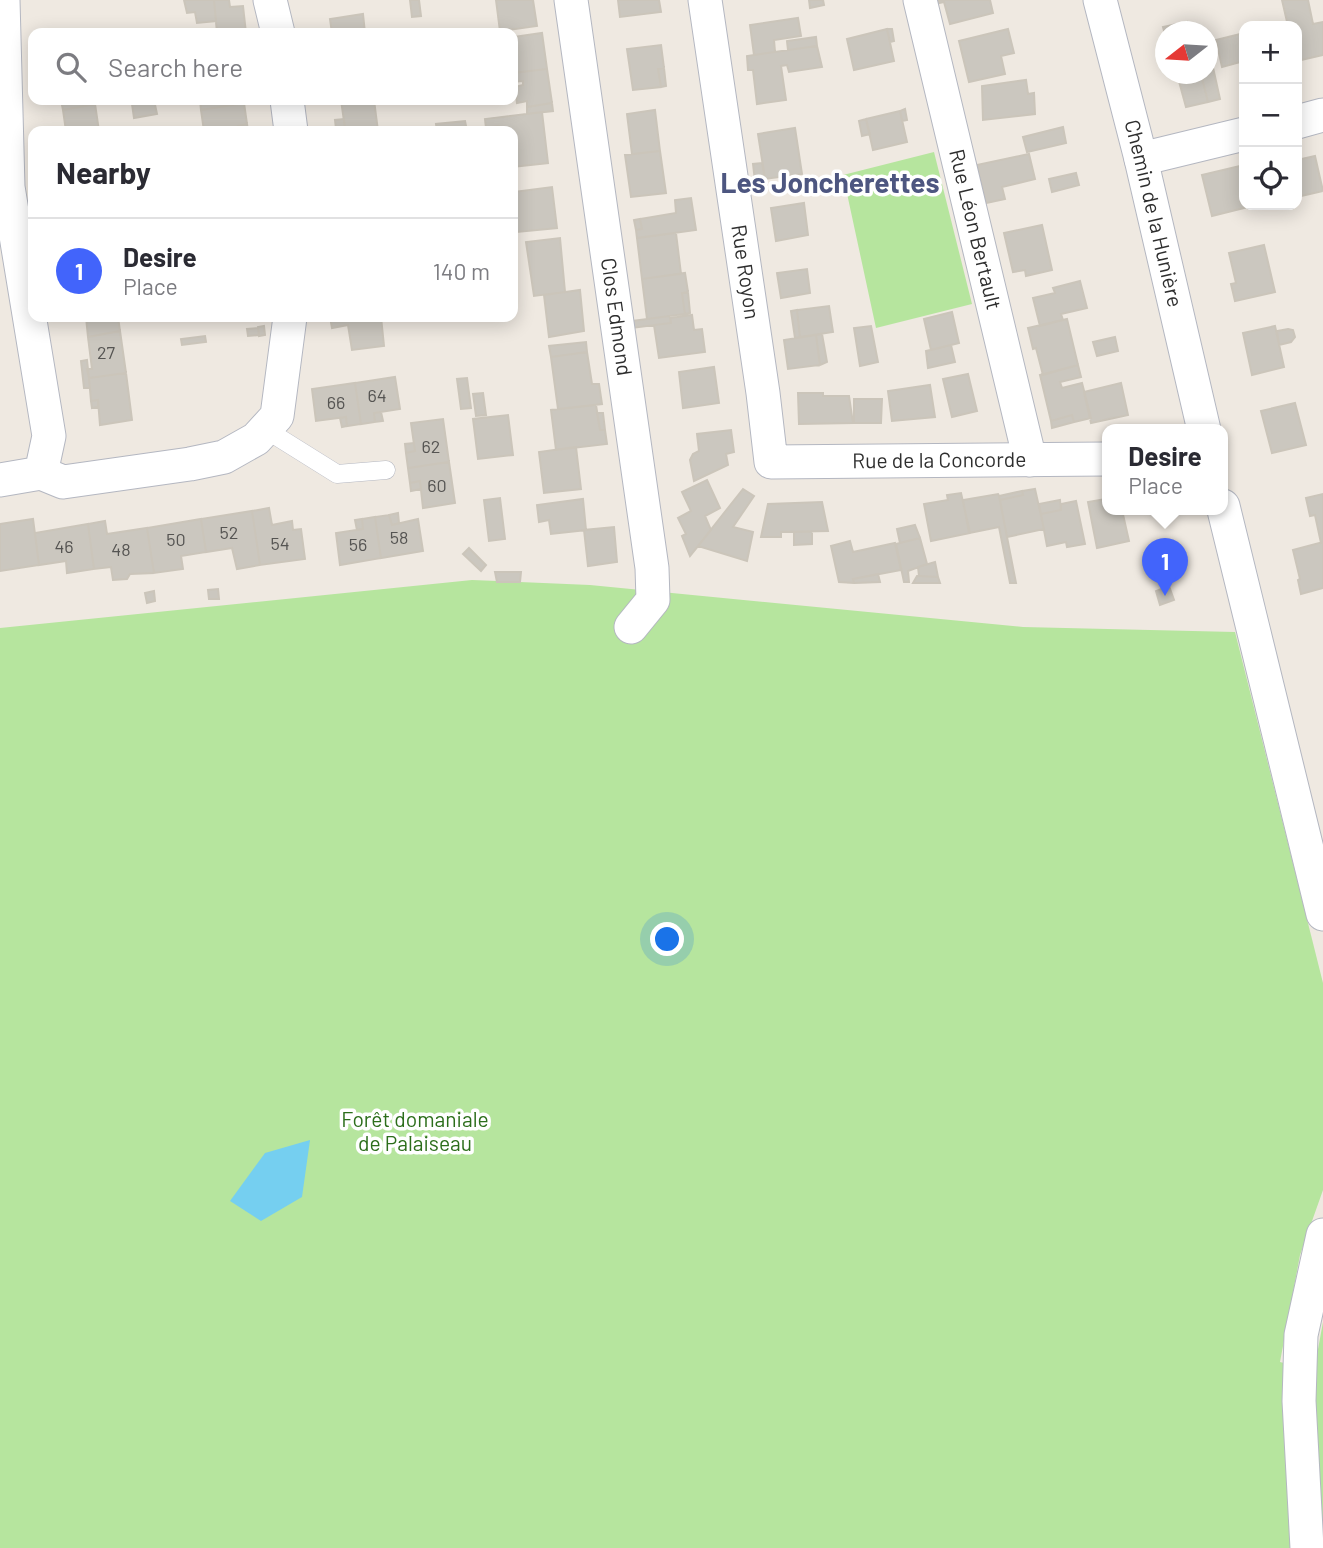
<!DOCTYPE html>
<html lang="en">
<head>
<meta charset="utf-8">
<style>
	body { margin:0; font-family:Barlow,sans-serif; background:#f2f2f3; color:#2b2b33 }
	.controls { position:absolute; right:21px; top:21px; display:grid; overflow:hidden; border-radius:14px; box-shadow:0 4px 18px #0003 }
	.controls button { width:63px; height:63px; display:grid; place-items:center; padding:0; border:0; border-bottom:2px solid #e1e1e2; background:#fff; color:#2b2b33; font:35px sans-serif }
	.compass { position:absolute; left:1155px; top:21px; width:63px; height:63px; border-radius:50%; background:#fff; box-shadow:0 4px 18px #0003; rotate:253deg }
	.you { position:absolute; left:668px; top:940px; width:24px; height:24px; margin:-18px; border:5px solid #fff; border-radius:50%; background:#1a73e8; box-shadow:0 0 0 10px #1a73e833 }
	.badge { display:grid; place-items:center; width:46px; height:46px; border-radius:50%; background:#4264fb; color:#fff; font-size:23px; font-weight:700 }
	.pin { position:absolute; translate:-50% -58px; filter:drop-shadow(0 2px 4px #0008) }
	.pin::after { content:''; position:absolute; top:37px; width:24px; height:21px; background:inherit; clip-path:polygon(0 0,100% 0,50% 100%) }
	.popup { position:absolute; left:1102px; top:424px; width:126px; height:91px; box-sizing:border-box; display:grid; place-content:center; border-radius:14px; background:#fff; filter:drop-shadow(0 2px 5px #0005); font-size:23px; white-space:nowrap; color:#7c7c81 }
	.popup b { font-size:26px; color:#2b2b33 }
	.popup::after { content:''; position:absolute; left:50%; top:100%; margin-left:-14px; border:14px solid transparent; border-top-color:#fff }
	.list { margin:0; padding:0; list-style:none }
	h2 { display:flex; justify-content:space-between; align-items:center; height:91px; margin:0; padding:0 28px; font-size:30px }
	h2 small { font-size:23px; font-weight:400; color:#7c7c81 }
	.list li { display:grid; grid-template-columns:46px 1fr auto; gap:21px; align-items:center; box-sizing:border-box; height:105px; padding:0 28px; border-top:2px solid #e1e1e2 }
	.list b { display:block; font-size:26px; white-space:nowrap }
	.list p { margin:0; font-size:23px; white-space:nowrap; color:#7c7c81 }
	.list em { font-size:23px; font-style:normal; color:#7c7c81 }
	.icon { flex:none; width:38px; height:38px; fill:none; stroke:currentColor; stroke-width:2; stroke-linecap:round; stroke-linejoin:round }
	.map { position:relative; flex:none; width:1323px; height:1548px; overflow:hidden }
	.search { position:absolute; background:#fff; box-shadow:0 4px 18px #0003; left:28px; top:28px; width:490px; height:77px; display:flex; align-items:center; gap:18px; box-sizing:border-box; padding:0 24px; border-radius:14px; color:#7c7c81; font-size:26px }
	.panel { position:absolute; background:#fff; box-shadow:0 4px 18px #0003; left:28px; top:126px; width:490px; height:196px; border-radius:14px }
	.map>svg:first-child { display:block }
	.green { fill:#b6e59e }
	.water { fill:#75cff0 }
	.building { fill:#cbc7bf; stroke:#cbc5ba; stroke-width:2 }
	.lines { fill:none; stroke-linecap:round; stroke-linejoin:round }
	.lane-casing { stroke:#b4b7c1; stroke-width:19 }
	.street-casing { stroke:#b4b7c1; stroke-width:35 }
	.lane { stroke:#fff; stroke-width:18 }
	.street { stroke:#fff; stroke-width:33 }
	.labels { text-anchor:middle; stroke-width:7; stroke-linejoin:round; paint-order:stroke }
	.number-label { font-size:18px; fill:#555452 }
	.street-label { font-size:21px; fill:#2e2e2e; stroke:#fff }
	.park-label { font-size:21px; fill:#2c6e1b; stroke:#fff }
	.district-label { font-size:28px; font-weight:bold; fill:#4d5680; stroke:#fff }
</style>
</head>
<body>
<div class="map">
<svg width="1323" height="1548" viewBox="0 0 1323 1548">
	<rect width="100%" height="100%" fill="#efe9e1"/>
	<path class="green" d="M934,152L972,304L876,328L843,175Z
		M472,580L590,585L1023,627L1235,632L1323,983V1190L1300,1255L1280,1362L1314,1371L1323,1322V1548H0V628Z"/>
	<path class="water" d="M310,1140L302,1197L261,1221L230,1201L265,1153Z"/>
	<path class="building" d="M184,0H214L216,21L197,23L195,12L187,13Z
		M214,0H229L230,7L243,6L246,33H217Z
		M410,0H419L421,16L412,17Z
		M496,0H533L537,26L500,31Z
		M618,0H659L661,12L620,17Z
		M809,0H823L824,5L810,8Z
		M938,0H990L993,13L950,24L944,2L939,3Z
		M1282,0H1308L1313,24L1323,22V55L1297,61V26H1288Z
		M363,14L365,33H332L330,19Z
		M798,18L801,36L774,40L775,52L754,55L750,25Z
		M1187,22L1189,32H1166V38L1163,27Z
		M887,29L894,61L854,70L847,39Z
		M887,29H892L894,41L890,42Z
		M1008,29L1014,53L1001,56L1005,74L969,82L959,41Z
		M542,33L547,69L513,73V37Z
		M1244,33V61L1222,67L1216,40Z
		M816,37L817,46L788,50L787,41Z
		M661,45L664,68L658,69L661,87L633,90L627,49Z
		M817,46L822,67L789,72L787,65L781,66L786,100L757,104L753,70H748L747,56Z
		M1212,63L1220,99L1208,102L1201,74H1208V64Z
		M664,68L666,86L661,87L658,69Z
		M547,69L552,103L527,107V101L517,103L515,87L523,85V81L513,82V73Z
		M1177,74H1201L1208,102L1186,107Z
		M1026,80L1028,94L1034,93L1035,114L983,120L982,86Z
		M61,100H94L95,104L63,110Z
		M154,100L157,114L134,118L132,104Z
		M200,100H244V103L201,110Z
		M341,100H374L378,131H337L336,129L345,128Z
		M244,103L247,124L238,126L239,131H204L201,110Z
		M552,103L553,111L527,114V107Z
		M95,104L99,131H66L63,110Z
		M905,109L907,120L902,121L900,111Z
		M655,110L660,151L632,154L627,114Z
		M900,111L907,142L873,150L866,119Z
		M542,112L548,163L513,167V131H500L499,126L486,128L485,119Z
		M344,119L345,128L336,129L335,120Z
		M866,119L870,134L862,136L859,121Z
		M465,121L467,131H437L436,124Z
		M247,124L248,131H239L238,126Z
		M499,126L500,131H486V128Z
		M1063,127L1066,143L1027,152L1023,137Z
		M795,128L802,174L765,179L758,134Z
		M660,151L666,193L631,197L625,155Z
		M1029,154L1035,179L1002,187L1005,199L986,203L977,165Z
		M1315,156L1323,191L1297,197V160Z
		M762,163L765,179L755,181L753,164Z
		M1244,165V205H1256L1212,216L1202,175Z
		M1076,173L1079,185L1052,192L1049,179Z
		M552,187L557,228L517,232L513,192Z
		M691,198L696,230L637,238L636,230L642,229L640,219L676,213L675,200Z
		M804,203L808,235L776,241L771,208Z
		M640,219L642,229L636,230L634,220Z
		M1042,225L1052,270L1026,276L1025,270L1013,272L1004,233Z
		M676,233L681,274L642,279L637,238Z
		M560,238L565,292L534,296L526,242Z
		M1264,245L1275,292L1235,301L1231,284L1236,283L1229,253Z
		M807,269L810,293L781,298L777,273Z
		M685,273L688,292L682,293L685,314L647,319L642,279Z
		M1080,281L1087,308L1061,314L1063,320L1040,326L1033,298L1055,293L1053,288Z
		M580,290L584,331L549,337L544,295Z
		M688,292L690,313L685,314L682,293Z
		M829,306L833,332L800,337L797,310Z
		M797,310L800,337L795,338L791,311Z
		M952,312L959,343L931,350L924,319Z
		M692,315L694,330L702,329L705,352L659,358L654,325L671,323L670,318Z
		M670,316L671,323L632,328L631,321Z
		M86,317H118L120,331L88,337Z
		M211,317H241L212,321Z
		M330,317H381L384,346L352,350L348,325L332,328Z
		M1067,319L1078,365L1043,375L1036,348L1033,349L1028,328Z
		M264,326L265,335L259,336L258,327Z
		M871,326L878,362L860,366L854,328Z
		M1275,326L1284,367L1252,375L1243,333Z
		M258,328L259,335L248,336L247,329Z
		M1288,329L1293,330L1295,337L1291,342L1279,345L1277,331Z
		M120,331L126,373L89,378L87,369H92L88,337Z
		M822,334L827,362L820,365L816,335Z
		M816,335L820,365L788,369L784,340Z
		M205,336L206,342L182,345L181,339Z
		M1115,337L1118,351L1097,356L1093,342Z
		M586,342L587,352L551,357L549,346Z
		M951,345L955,362L928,368L926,351Z
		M587,352L592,384H599L602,404L558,409L551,357Z
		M87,360L90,388H84L81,361Z
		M1078,365L1081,377L1060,382L1062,388L1082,383L1091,418L1074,422L1072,415L1051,421L1040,375Z
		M714,367L719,403L683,408L679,372Z
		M126,373L132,420L100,425L98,400L91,401L89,378Z
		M968,374L977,411L952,417L943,379Z
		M395,377L400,409L374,413L375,422L361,424L355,383Z
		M467,378L471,408L461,409L457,379Z
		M355,383L361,424L347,426L346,417L316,421L312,389Z
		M1121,383L1128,415L1091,423L1084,392Z
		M930,385L935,417L892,421L888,391Z
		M483,393L486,415L476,416L473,394Z
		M798,393H823V396H849L853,423L799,424Z
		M854,399H882L881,423H854Z
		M98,400V407L92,408L91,401Z
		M1295,403L1306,445L1272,453L1261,411Z
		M596,405L600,430H605L607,444L556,450L551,410Z
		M381,412L383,421L375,422L374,413Z
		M597,413H603L605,430H600Z
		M508,415L513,455L478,459L473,419Z
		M1072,415L1074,422L1052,428L1051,421Z
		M346,417L347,426L342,427L340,418Z
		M443,419L449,462L408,468L406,453L415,451L411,423Z
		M731,430L734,452L726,454L728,465L694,481L690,460L693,454L699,451L697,434Z
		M414,443L415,451L406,453L405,444Z
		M576,447L581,489L544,493L539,452Z
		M449,462L455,503L423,508L420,481L410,483L408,468Z
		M707,480L720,508L705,516L711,530L690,556L682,536L686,534L678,518L691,511L682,492Z
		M420,481L421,489L411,491L410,483Z
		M743,489L754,496L733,527L753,532L747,561L698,546Z
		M1035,489L1044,529L1007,537L1000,500L1023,495L1022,491Z
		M1022,491L1023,495L1000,500L999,496Z
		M961,493L970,533L931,541L924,504L948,500L947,495Z
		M998,494L999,496L1016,583H1010L999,527L969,533L963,500Z
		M1323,494V542L1321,543L1315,515L1310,516L1306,498Z
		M500,498L505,539L489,541L484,500Z
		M583,499L586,530L551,534L549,520L539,522L537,505Z
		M1106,499L1107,510H1122L1129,541L1097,548L1088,502Z
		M1060,500L1061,510L1041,514L1039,504Z
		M1076,501L1085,544L1067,547L1066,542L1047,546L1041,514L1061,510V504Z
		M822,502L828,531L781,532V537H761L768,504Z
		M269,508L272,525L292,521L293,530L301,529L305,559L260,565L252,511Z
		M252,511L260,565L237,569L232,548L206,552L201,519Z
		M398,513L399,523L392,525L389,515Z
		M389,515L392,525L418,519L423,551L381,558L375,517Z
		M375,517L381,558L340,565L336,533L363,529L362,519Z
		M33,519L39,565L0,571V524Z
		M201,519L206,552L181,556L183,569L154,573L147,528Z
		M362,519L363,529L357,530L355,520Z
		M105,521L107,534L147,528L154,573L130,574L127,579L113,580L111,567L94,569L88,524Z
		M88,524L94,569L67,573L66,561L39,565L35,533Z
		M915,525L920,538L900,543L897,529Z
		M614,527L617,562L588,566L584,530Z
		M794,532H812V544L794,545Z
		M920,538L927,564L908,571L909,582H904L896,544Z
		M850,541L853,552L895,543L901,570L853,579L854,583L839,582L831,546Z
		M1323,542V588L1301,594L1298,580L1300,579L1293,550Z
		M469,548L486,565L481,571L463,554Z
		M935,562L938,577L919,576L918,567Z
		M495,572H521L520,582H497Z
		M878,574L880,582L854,583L853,579Z
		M917,576L938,577L940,583H913Z
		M1169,586L1174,600L1160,605L1156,591Z
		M218,589L219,599H209L208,590Z
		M154,591L155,601L147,603L145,593Z"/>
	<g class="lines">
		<g class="lane-casing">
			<path id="lane" d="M265,429L337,474L386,470"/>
		</g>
		<g class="street-casing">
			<g id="street">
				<path d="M270,0L278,33"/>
				<path id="s1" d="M571,0L652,568L653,600L631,627"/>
				<path id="s2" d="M705,0L763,393L771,462L1107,459"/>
				<path id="s3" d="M920,0L1030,460"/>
				<path id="s4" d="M1100,0L1141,159L1204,430"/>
				<path d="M287,100L291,131"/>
				<path d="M1297,122L1323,115"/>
				<path d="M1141,159L1244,134"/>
				<path d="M41,473L63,482L190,464L224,457L256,439L277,416L290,317"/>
				<path d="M0,480L41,473L49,436L8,187L3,0"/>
				<path d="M1223,506L1323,914"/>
				<path d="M1307,1548L1299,1401L1301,1335L1323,1235"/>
			</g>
		</g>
		<use href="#lane" class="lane"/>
		<use href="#street" class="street"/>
	</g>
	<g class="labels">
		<g class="number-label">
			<text x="106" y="359">27</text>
			<text x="377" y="402">64</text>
			<text x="336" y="409">66</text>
			<text x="431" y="453">62</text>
			<text x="437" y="492">60</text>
			<text x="229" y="539">52</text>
			<text x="399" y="544">58</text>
			<text x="176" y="546">50</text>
			<text x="280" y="550">54</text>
			<text x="358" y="551">56</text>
			<text x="64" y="553">46</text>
			<text x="121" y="556">48</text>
		</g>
		<g class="street-label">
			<text dy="7" stroke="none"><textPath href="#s4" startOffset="220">Chemin de la Hunière</textPath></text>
			<text dy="7" stroke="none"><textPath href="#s3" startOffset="236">Rue Léon Bertault</textPath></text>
			<text dy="7" stroke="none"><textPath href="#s2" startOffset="275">Rue Royon</textPath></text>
			<text dy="7" stroke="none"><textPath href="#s1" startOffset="320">Clos Edmond</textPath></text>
			<text dy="7" stroke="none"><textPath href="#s2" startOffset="635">Rue de la Concorde</textPath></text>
		</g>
		<g class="park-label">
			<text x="415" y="1127">Forêt domaniale<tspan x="415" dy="24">de Palaiseau</tspan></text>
		</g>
		<g class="district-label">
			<text x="830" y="193">Les Joncherettes</text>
		</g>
	</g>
</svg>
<div class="controls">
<button>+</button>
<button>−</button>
<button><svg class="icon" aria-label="locate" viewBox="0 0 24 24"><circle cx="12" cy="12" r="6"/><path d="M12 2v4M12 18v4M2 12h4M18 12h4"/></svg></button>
</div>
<svg class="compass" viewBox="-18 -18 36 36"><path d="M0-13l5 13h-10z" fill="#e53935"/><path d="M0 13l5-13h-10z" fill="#7c7c81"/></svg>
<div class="you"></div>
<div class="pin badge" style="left:1165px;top:596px">1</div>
<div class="popup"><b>Desire</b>Place</div>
<div class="search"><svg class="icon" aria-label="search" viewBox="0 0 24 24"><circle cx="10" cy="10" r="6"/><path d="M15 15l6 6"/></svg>Search here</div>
<section class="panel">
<h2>Nearby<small></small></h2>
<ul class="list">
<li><span class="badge">1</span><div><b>Desire</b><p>Place</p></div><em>140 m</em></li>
</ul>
</section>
</div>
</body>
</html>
